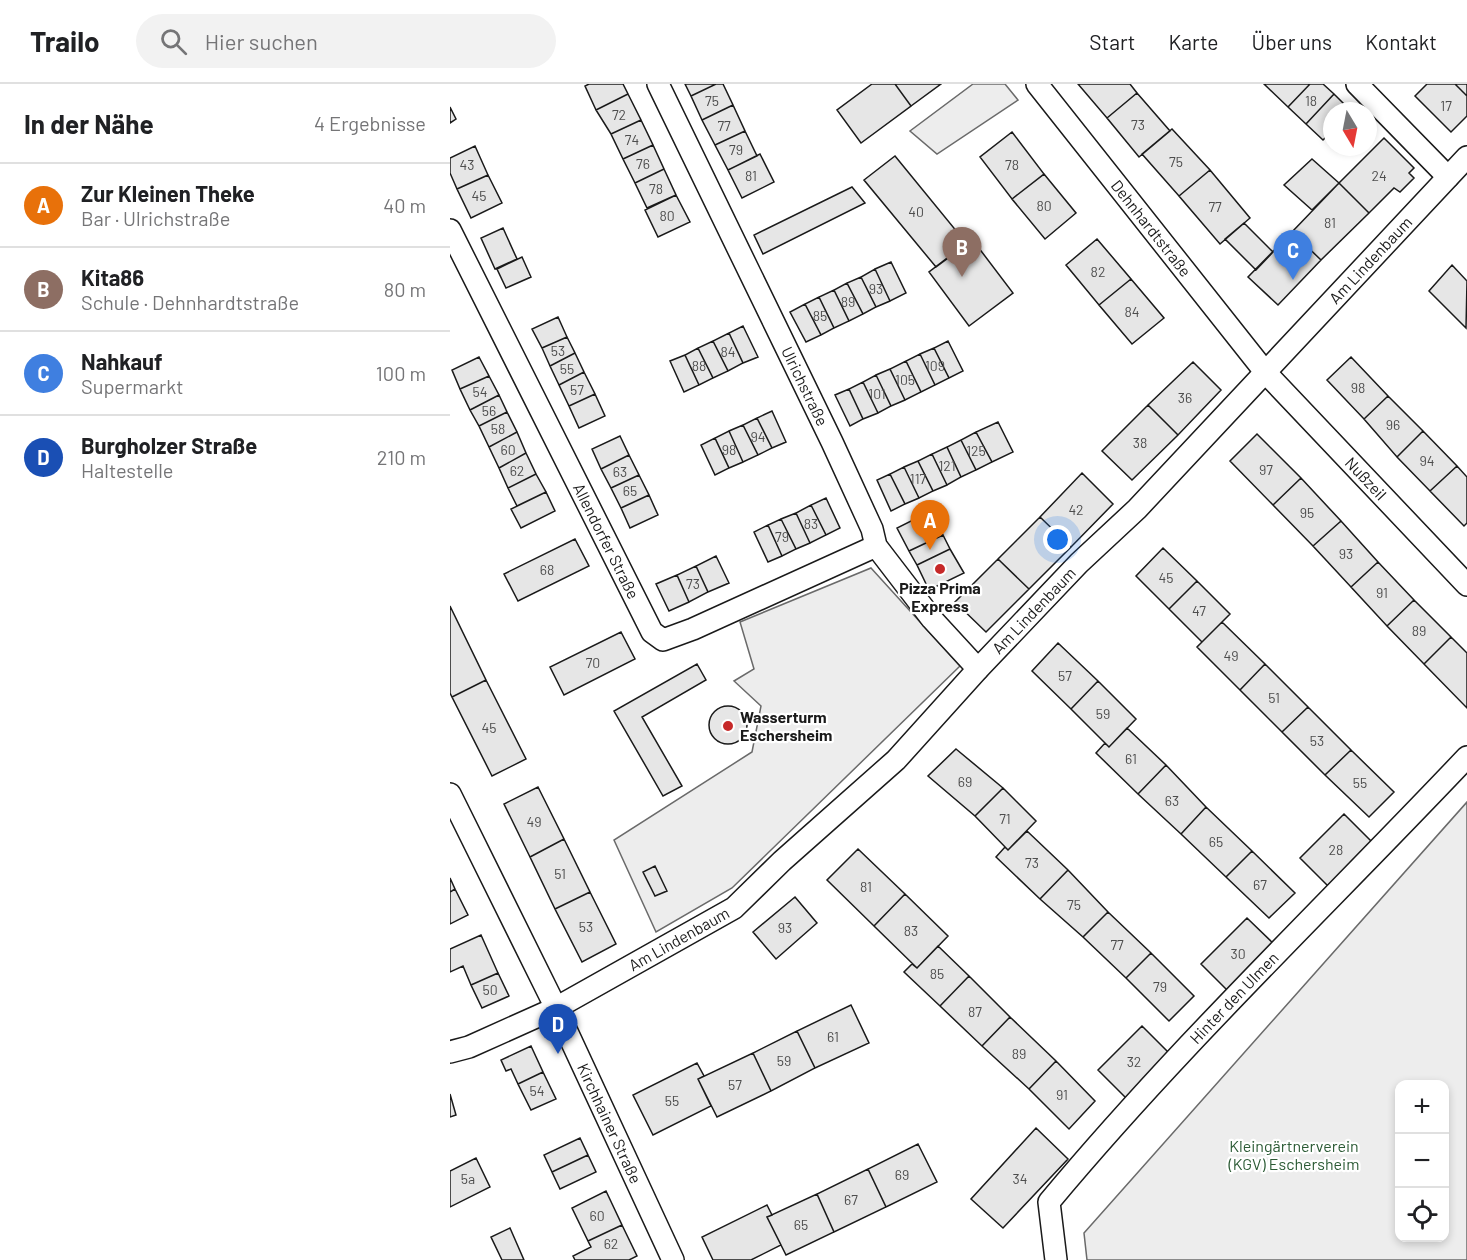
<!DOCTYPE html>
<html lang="de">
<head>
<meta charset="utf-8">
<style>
	body { margin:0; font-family:Barlow,sans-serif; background:#f2f2f2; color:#202124 }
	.controls { position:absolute; right:18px; bottom:18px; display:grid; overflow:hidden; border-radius:12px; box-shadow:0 3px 9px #0003 }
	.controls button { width:54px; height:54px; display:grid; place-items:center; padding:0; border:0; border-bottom:2px solid #e0e0e0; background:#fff; color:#202124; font:30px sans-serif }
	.compass { position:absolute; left:873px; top:18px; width:54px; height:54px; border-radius:50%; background:#fff; box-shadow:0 3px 9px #0003; rotate:170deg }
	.you { position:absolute; left:608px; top:456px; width:21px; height:21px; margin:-15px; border:4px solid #fff; border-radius:50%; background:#1a73e8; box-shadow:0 0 0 9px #1a73e833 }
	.badge { display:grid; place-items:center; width:39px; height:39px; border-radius:50%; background:#c62828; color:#fff; font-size:20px; font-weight:700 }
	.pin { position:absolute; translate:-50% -50px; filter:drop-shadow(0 2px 3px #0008) }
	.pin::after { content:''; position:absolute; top:32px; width:21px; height:18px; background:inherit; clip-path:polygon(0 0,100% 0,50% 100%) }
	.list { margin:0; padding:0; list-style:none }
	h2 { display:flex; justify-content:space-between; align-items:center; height:78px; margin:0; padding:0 24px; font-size:26px }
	h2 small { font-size:20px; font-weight:400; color:#757577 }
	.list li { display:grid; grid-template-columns:39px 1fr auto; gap:18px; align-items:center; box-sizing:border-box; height:84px; padding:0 24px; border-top:2px solid #e0e0e0 }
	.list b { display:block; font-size:22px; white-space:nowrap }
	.list p { margin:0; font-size:20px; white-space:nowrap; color:#757577 }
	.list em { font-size:20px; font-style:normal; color:#757577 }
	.icon { flex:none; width:33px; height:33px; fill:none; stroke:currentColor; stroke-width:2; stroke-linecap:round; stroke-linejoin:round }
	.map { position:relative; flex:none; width:1017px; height:1176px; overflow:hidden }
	header { display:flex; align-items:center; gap:36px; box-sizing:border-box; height:84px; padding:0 30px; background:#fff; border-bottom:2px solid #e0e0e0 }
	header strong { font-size:28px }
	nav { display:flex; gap:33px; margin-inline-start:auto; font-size:21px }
	.search { width:420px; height:54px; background:#f2f2f2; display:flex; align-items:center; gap:15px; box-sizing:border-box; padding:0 21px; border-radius:33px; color:#757577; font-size:22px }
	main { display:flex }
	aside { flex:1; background:#fff }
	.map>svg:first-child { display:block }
	.built { fill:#ededed; stroke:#6a6a6a; stroke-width:1.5; fill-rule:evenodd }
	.building { fill:#e6e6e6; stroke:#1a1a1a; stroke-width:1.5 }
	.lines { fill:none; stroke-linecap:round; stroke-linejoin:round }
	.minor-casing { stroke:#1a1a1a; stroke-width:24 }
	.minor { stroke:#fff; stroke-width:21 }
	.poi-dot { fill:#c62828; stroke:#fff; stroke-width:2 }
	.labels { text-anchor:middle; stroke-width:4.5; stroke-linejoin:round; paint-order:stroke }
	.number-label { font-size:14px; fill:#4d4d4d }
	.street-label { font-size:16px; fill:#1a1a1a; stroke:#fff }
	.poi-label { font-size:16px; font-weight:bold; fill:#1a1a1a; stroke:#fff }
	.park-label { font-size:16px; fill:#2b5a34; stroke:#fff }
</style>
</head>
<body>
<header>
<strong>Trailo</strong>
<div class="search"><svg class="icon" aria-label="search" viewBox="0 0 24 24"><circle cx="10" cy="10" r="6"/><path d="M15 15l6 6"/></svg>Hier suchen</div>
<nav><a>Start</a><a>Karte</a><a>Über uns</a><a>Kontakt</a></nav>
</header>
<main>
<aside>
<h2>In der Nähe<small>4 Ergebnisse</small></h2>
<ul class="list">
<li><span class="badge" style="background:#e8710a">A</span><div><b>Zur Kleinen Theke</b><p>Bar · Ulrichstraße</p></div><em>40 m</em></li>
<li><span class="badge" style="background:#8d6e63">B</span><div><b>Kita86</b><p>Schule · Dehnhardtstraße</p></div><em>80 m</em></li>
<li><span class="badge" style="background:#3f7fe0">C</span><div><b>Nahkauf</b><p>Supermarkt</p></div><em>100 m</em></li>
<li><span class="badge" style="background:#1a4fb4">D</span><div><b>Burgholzer Straße</b><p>Haltestelle</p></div><em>210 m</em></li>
</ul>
</aside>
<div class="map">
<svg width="1017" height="1176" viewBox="0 0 1017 1176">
	<rect width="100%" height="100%" fill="#fff"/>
	<path class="built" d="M523,0H555L568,16L487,70L460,47Z
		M421,484L510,582L282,804L206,848L164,756L302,668L311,622L284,597L304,585L290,538Z
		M1017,718V1176H637L634,1149ZM994,1000V1154H950V1000Z"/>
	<path class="building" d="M139,0H173L178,10L146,26L135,2Z
		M235,0H266L241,12Z
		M266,0H273L283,21L252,36L241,12Z
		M422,0H445L461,22L411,59L387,26Z
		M445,0H491L461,22Z
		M628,0H680L687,9L657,34Z
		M814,0H860L838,23Z
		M860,0H873L884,10L856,40L838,23Z
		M977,0H1005L1017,12V32L1001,48L965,12Z
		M1005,0H1017V12Z
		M687,9L720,47L689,73L657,34Z
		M178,10L191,36L161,50L146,26Z
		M884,10L901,27H882V47L873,56L856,40Z
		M283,21L295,47L265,61L252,36Z
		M0,23L6,35L0,39Z
		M191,36L203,61L173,75L161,50Z
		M722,45L760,86L729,112L692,70Z
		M295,47L307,72L278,86L265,61Z
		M562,48L594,90L562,115L530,73Z
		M934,54L964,84L959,89L964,94L950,108L944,104L919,129L889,99Z
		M203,61L214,85L185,99L173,75Z
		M25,62L38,91L7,105L0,89V74Z
		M310,70L324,98L292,114L278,86Z
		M445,72L517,160L486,183L414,96Z
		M862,75L889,99L862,126L834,101Z
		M214,85L226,111L197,124L185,99Z
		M760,86L800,134L770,160L729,112Z
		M594,90L626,129L595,155L562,115Z
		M38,91L52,119L21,134L7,105Z
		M889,99L919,129L871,176L842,148Z
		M402,103L415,119L313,170L304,151Z
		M226,111L240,138L208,153L195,126Z
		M794,139L823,168L806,186L775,155Z
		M53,144L67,175L45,185L31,154Z
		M842,148L871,176L828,221L798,193Z
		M522,155L563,209L519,242L479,188Z
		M647,155L681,195L649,221L616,181Z
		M72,173L81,193L56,204L47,185Z
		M441,178L456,209L440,217L425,185Z
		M1002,181L1017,197L1016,244L979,207Z
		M425,185L440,217L426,223L411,193Z
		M411,193L426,223L413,230L397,199Z
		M681,195L714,234L682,260L649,221Z
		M397,199L413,230L399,237L384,206Z
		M384,206L399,237L384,244L369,213Z
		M369,213L384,244L371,251L355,220Z
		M355,220L371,251L356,258L340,228Z
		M108,233L117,253L92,264L82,245Z
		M293,242L308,273L293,279L279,249Z
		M279,249L293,279L278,287L263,257Z
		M117,253L125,269L100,282L92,264Z
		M263,257L278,287L263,294L248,264Z
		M498,257L513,287L499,294L484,264Z
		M248,264L263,294L249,301L235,271Z
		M484,264L499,294L485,301L470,270Z
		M125,269L134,288L109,301L100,282Z
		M470,270L485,301L471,308L456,277Z
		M235,271L249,301L234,308L220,277Z
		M29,273L39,292L10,305L2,286Z
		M901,273L938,312L914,335L877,296Z
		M456,277L471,308L455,316L440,285Z
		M743,278L771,306L728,351L698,321Z
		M440,285L455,316L441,322L426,291Z
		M134,288L145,310L119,322L109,301Z
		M426,291L441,322L428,329L413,298Z
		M39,292L49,311L20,326L10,305Z
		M413,298L428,329L413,335L399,305Z
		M399,305L413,335L400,342L385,311Z
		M145,310L155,332L129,344L119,322Z
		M49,311L57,328L29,342L20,326Z
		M938,312L973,347L947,373L914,335Z
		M698,321L728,351L682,396L652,367Z
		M322,327L336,358L322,364L307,334Z
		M57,328L67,348L39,363L29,342Z
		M307,334L322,364L308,371L293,341Z
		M548,338L563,368L542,378L526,348Z
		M293,341L308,371L293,378L279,347Z
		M279,347L293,378L279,384L265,354Z
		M973,347L1007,382L980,407L947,373Z
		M67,348L76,369L49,384L39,363Z
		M526,348L542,378L526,386L511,356Z
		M807,350L851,394L823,421L780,377Z
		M170,352L179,371L151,385L142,365Z
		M265,354L279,384L265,391L251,361Z
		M511,356L526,386L511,393L497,363Z
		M497,363L511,393L497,401L482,370Z
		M76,369L86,390L58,404L49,384Z
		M482,370L497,401L483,407L468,377Z
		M179,371L189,391L161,404L151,385Z
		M468,377L483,407L469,414L454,383Z
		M1007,382L1017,393V439L1014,442L980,407Z
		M454,383L469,414L455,420L440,390Z
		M632,389L663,420L621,463L590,433Z
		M86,390L96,408L67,422L58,404Z
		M440,390L455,420L441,427L427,396Z
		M189,391L199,411L171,424L161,404Z
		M851,394L891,437L863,462L823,421Z
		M96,408L105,427L71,444L61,425Z
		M199,411L208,431L180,444L171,424Z
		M376,414L390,444L376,451L361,421Z
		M361,421L376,451L360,459L346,429Z
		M481,427L493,451L459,467L447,444Z
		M346,429L360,459L346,465L331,435Z
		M590,433L621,463L579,505L548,475Z
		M331,435L346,465L332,472L318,441Z
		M891,437L928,478L901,503L863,462Z
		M318,441L332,472L318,478L304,448Z
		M493,451L500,465L467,481L459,467Z
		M125,455L139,482L68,517L54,490Z
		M713,464L747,497L719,525L686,492Z
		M500,465L514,489L479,506L467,481Z
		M266,472L279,499L258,508L246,482Z
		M548,475L579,505L536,548L505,518Z
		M928,478L964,516L937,542L901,503Z
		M246,482L258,508L239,518L227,491Z
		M227,491L239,518L219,527L206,500Z
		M747,497L780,530L752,558L719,525Z
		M964,516L1001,553L974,580L937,542Z
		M0,522L36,596L2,613L0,609Z
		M772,538L815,580L790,606L747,563Z
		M171,548L185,575L114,611L100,583Z
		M1001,553L1017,569V624L974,580Z
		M608,559L648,597L621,625L582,587Z
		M247,580L256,596L192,633L232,702L213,712L164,627Z
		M815,580L858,623L832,648L790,606Z
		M36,596L76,675L42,692L2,613Z
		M648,597L686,635L659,663L621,625Z
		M259 641a19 19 0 1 1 38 0a19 19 0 1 1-38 0Z
		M858,623L901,666L875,691L832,648Z
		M677,644L716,681L688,710L646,669L655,659L659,663Z
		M506,665L553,704L525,732L478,692Z
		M901,666L944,708L919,733L875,691Z
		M716,681L756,723L731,750L688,710Z
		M88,703L114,755L80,773L54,720Z
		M553,704L586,737L558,766L525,732Z
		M756,723L802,767L776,793L731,750Z
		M894,730L922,758L878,802L850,774Z
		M577,747L618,786L590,815L546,773L555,763L558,766Z
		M114,755L140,808L105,825L80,773Z
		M408,765L455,810L424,842L377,796Z
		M802,767L845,809L819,834L776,793Z
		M205,782L217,807L205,812L193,788Z
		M618,786L658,828L633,853L590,815Z
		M0,794L5,805L0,808Z
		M5,805L18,831L0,840V808Z
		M140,808L166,860L132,878L105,825Z
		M455,810L498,852L467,884L424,842Z
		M345,813L367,839L326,875L303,848Z
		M658,828L701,869L676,894L633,853Z
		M797,834L825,861L779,908L751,880Z
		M31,851L48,889L21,901L13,882L0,888V865Z
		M488,862L519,892L490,922L454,888L462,880L467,884Z
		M701,869L744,912L719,937L676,894Z
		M48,889L59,912L32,924L21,901Z
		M519,892L560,933L532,962L490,922Z
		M401,921L419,959L365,984L347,947Z
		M560,933L606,977L579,1005L532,962Z
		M692,942L720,970L676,1014L648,986Z
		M347,947L365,984L321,1007L303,969Z
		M81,962L93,988L68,1000L61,985L56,987L51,976Z
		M303,969L321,1007L267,1033L248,995Z
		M606,977L645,1017L619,1045L579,1005Z
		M247,979L254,992L248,995L261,1022L203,1051L183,1011Z
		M93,988L106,1015L81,1026L68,1000Z
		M0,1010L6,1031L0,1033Z
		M586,1044L618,1075L553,1144L521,1115Z
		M130,1054L138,1071L102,1088L94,1071Z
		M468,1060L487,1098L436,1123L418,1085Z
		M138,1071L146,1088L110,1105L102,1088Z
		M26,1074L40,1103L0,1123V1087Z
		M418,1085L436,1123L384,1148L367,1110Z
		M156,1107L172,1141L138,1157L122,1124Z
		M367,1110L384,1148L336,1171L317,1133Z
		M317,1121L322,1131L317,1133L331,1161L301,1176H263L252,1153Z
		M172,1141L187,1172L179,1176H125L123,1172L141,1163L138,1157Z
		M60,1144L74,1176H52L41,1153Z"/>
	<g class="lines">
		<g class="minor-casing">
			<g id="minor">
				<path id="s1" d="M208,0L382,358L422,445L426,462L482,535L528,585"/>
				<path id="s2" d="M587,0L816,289L1017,501"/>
				<path d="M907,0L998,93"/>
				<path id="s3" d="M0,146L202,548L213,556L243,545L426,462"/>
				<path id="s4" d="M0,710L106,924L223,1176"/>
				<path id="s5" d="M0,968L19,963L106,924L284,824L332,777L446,676L529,584L629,479L687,425L1017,73"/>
				<path id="s6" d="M606,1176L599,1118C729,962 877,821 1017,673"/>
			</g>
		</g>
		<use href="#minor" class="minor"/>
	</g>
	<g class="poi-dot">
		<circle cx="490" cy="485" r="6"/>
		<circle cx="278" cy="642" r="6"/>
	</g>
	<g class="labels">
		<g class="number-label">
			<text x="262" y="22">75</text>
			<text x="861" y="22">18</text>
			<text x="996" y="27">17</text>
			<text x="169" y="36">72</text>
			<text x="688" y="46">73</text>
			<text x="274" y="47">77</text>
			<text x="182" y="61">74</text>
			<text x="286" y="71">79</text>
			<text x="726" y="83">75</text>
			<text x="193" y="85">76</text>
			<text x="17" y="86">43</text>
			<text x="562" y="86">78</text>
			<text x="301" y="97">81</text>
			<text x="929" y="97">24</text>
			<text x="206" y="110">78</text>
			<text x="29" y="117">45</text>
			<text x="594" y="127">80</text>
			<text x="765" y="128">77</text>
			<text x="466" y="133">40</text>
			<text x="217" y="137">80</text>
			<text x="880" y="144">81</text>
			<text x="648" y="193">82</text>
			<text x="426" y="210">93</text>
			<text x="398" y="223">89</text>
			<text x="682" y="233">84</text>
			<text x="370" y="237">85</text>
			<text x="108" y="272">53</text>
			<text x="278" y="273">84</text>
			<text x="249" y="287">88</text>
			<text x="485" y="287">109</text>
			<text x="117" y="290">55</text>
			<text x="455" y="301">105</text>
			<text x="908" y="309">98</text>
			<text x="127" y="311">57</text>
			<text x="30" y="313">54</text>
			<text x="427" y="315">101</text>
			<text x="735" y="319">36</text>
			<text x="39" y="332">56</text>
			<text x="943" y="346">96</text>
			<text x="48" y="350">58</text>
			<text x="308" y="358">94</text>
			<text x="690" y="364">38</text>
			<text x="58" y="371">60</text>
			<text x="279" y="371">98</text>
			<text x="526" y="372">125</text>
			<text x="977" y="382">94</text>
			<text x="497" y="387">121</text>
			<text x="816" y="391">97</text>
			<text x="67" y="392">62</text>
			<text x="170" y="393">63</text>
			<text x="468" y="400">117</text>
			<text x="180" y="412">65</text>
			<text x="626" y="431">42</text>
			<text x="857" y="434">95</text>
			<text x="361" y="445">83</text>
			<text x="332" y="458">79</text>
			<text x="896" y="475">93</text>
			<text x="97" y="491">68</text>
			<text x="716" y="499">45</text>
			<text x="243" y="505">73</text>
			<text x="932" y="514">91</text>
			<text x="749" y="532">47</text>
			<text x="969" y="552">89</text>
			<text x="781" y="577">49</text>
			<text x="143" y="584">70</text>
			<text x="615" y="597">57</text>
			<text x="824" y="619">51</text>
			<text x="653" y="635">59</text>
			<text x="39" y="649">45</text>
			<text x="867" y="662">53</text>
			<text x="681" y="680">61</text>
			<text x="515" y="703">69</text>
			<text x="910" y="704">55</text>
			<text x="722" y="722">63</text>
			<text x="555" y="740">71</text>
			<text x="84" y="743">49</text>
			<text x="766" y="763">65</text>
			<text x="886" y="771">28</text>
			<text x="582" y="784">73</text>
			<text x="110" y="795">51</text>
			<text x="810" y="806">67</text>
			<text x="416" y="808">81</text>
			<text x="624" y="826">75</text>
			<text x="136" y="848">53</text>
			<text x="335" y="849">93</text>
			<text x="461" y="852">83</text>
			<text x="667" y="866">77</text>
			<text x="788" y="875">30</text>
			<text x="487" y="895">85</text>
			<text x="710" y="908">79</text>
			<text x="40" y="911">50</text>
			<text x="525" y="933">87</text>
			<text x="383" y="958">61</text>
			<text x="569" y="975">89</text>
			<text x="334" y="982">59</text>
			<text x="684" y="983">32</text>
			<text x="285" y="1006">57</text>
			<text x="87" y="1012">54</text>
			<text x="612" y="1016">91</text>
			<text x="222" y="1022">55</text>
			<text x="452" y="1096">69</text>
			<text x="18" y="1100">5a</text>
			<text x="570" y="1100">34</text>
			<text x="401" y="1121">67</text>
			<text x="147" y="1137">60</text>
			<text x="351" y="1146">65</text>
			<text x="161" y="1165">62</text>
		</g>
		<g class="street-label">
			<text dy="6" stroke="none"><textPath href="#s2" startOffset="184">Dehnhardtstraße</textPath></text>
			<text dy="6" stroke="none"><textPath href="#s5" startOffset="1228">Am Lindenbaum</textPath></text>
			<text dy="6" stroke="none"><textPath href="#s1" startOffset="336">Ulrichstraße</textPath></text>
			<text dy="6" stroke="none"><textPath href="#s2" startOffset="514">Nußzeil</textPath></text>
			<text dy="6" stroke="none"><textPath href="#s3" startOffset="348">Allendorfer Straße</textPath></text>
			<text dy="6" stroke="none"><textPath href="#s5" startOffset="742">Am Lindenbaum</textPath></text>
			<text dy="6" stroke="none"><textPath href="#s5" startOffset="256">Am Lindenbaum</textPath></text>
			<text dy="6" stroke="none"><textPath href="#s6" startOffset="334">Hinter den Ulmen</textPath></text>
			<text dy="6" stroke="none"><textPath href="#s4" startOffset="366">Kirchhainer Straße</textPath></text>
		</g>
		<g class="poi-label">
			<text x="490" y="510">Pizza Prima<tspan x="490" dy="18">Express</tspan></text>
			<text x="290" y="639" text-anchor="start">Wasserturm<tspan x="290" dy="18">Eschersheim</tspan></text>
		</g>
		<g class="park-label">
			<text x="844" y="1068">Kleingärtnerverein<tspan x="844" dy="18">(KGV) Eschersheim</tspan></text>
		</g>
	</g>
</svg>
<div class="controls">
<button>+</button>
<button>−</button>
<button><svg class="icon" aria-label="locate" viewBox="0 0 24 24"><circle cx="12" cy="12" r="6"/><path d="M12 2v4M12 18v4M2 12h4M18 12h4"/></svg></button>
</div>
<svg class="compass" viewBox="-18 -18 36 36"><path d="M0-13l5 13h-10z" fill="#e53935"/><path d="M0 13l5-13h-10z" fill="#757577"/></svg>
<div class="you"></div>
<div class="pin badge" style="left:480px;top:466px;background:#e8710a">A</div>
<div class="pin badge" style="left:512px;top:193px;background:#8d6e63">B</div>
<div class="pin badge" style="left:843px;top:196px;background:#3f7fe0">C</div>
<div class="pin badge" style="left:108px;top:970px;background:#1a4fb4">D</div>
</div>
</main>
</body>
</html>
